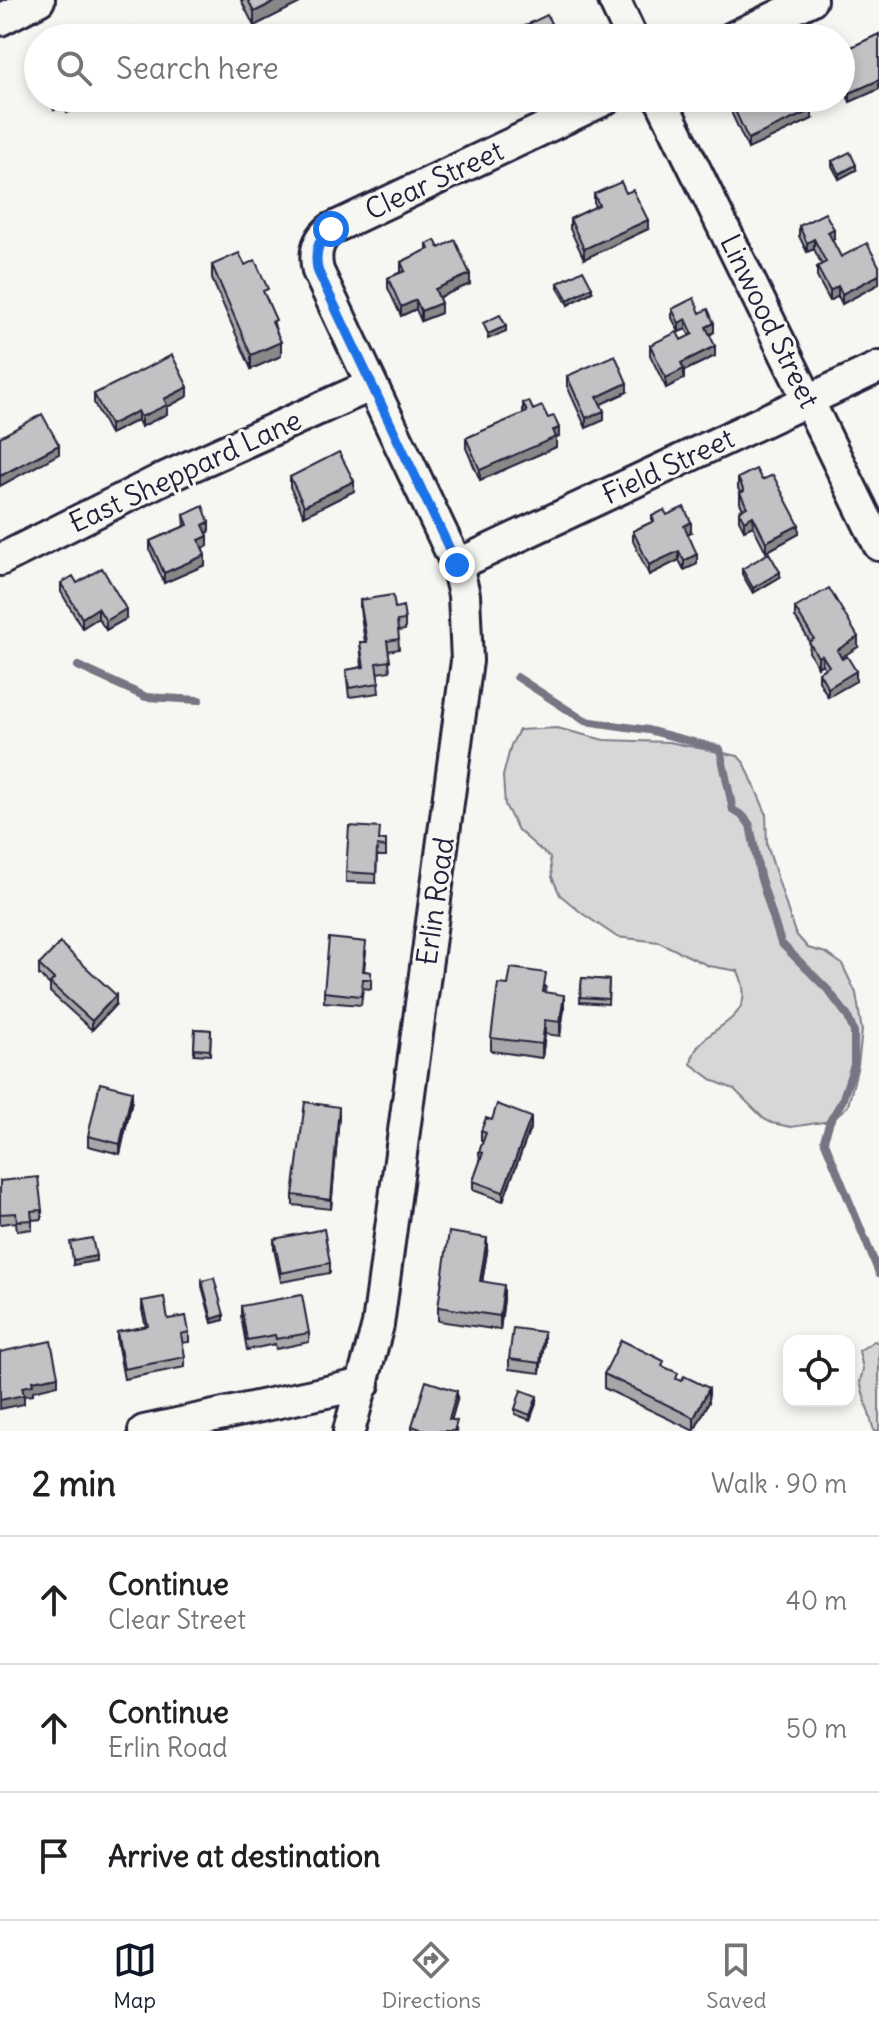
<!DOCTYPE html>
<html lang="en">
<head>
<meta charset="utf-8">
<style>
	body { margin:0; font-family:Delius,sans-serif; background:#f2f2f2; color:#202124 }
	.controls { position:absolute; right:24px; bottom:24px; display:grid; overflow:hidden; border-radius:16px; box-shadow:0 4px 12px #0003 }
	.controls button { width:72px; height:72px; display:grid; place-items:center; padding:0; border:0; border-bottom:2px solid #e0e0e0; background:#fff; color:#202124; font:40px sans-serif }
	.stop { position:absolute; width:24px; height:24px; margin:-18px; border:6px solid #1a73e8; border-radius:50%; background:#fff }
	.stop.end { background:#1a73e8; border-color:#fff; box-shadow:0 2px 8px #0008 }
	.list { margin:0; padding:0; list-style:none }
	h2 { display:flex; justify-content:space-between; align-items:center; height:104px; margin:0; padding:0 32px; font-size:34px }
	h2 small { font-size:26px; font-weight:400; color:#757577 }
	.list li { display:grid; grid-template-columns:52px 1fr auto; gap:24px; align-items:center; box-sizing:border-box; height:128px; padding:0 32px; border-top:2px solid #e0e0e0 }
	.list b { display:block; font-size:30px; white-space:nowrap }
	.list p { margin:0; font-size:26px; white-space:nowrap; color:#757577 }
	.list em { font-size:26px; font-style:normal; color:#757577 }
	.icon { flex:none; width:44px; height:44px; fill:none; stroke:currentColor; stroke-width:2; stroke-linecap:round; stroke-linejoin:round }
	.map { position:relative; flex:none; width:879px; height:1431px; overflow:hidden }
	.search { position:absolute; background:#fff; box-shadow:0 4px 12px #0003; left:24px; right:24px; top:24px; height:88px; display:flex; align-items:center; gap:20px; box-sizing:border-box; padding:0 28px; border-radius:44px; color:#757577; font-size:30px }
	.sheet { height:488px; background:#fff }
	nav { display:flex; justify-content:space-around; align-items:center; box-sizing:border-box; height:112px; border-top:2px solid #e0e0e0; background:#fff; font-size:22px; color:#757577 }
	nav a { display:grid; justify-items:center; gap:4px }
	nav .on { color:#111827 }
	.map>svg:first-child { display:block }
	.green { fill:#d7d7d7; stroke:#7c7c89; stroke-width:2 }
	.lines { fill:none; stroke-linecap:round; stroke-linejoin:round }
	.stream { stroke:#757583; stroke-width:8 }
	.minor-casing { stroke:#22223b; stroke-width:36 }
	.minor { stroke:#f6f6f2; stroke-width:30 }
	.wall { fill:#a7a7a9; stroke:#22223b; stroke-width:2 }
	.shaded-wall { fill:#888889; stroke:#22223b; stroke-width:2 }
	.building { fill:#c2c2c4; stroke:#22223b; stroke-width:2 }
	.route { stroke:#1a73e8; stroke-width:10 }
	.labels { text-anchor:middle; stroke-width:6; stroke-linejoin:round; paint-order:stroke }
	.street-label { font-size:28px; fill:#22223b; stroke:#f6f6f2 }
</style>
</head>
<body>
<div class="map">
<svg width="879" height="1431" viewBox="0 0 879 1431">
	<rect width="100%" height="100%" fill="#f6f6f2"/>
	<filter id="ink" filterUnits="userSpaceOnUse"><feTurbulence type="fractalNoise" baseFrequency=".0125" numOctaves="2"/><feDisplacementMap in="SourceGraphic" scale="16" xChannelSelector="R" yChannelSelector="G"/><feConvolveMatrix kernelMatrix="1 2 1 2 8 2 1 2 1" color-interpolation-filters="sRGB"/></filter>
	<g filter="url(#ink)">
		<path class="green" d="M557,728L604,740L669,742L738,756L745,764L766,813L767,845L795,933L808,948L826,953L842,964L856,993L862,1031L858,1065L848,1106L830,1121L791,1127L772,1123L764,1119L734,1089L714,1081L691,1064C697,1021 763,1028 738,971L709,966L659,942L617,937L583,914L560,895L552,877L550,858L518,830L505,805L503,776L511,745L519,730Z
			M874,1341L879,1343V1431H874L860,1382L863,1369L859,1351Z"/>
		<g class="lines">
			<path class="stream" d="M78,666L146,697L199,700
				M517,677L585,721L648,730L720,749L733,810L743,816L750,825L760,876L781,943L828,990L847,1015L854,1032V1065L842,1101L830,1121L824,1140L879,1273"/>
			<g class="minor-casing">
				<path id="minor" d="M614,0L632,38
					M0,20L39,0
					M732,38L811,0
					M660,98L879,545
					M0,560L160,480L372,385
					M457,565L879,367
					M144,1431L364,1384
					M349,1431L378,1325L467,661L464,595L457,565L318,271C314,254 317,240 331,229L608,98"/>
			</g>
			<use href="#minor" class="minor"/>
		</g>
		<path class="wall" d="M241,0H300V3L254,26Z
			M879,34V89L850,102L841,82V52Z
			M48,98H98L67,113L63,105L54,110Z
			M732,104L812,119L748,149L732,114Z
			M832,161L856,170L839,179L832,166Z
			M594,194L648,229L584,259L570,229V219L595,207L594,204Z
			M799,226L834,239L832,240L841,257L879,266V284L842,304L838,296L830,301L817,277V267L822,265L814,249L807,252L799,236Z
			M427,244L439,248L470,284L439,297L441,313L421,321L416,309L401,316L388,288V278L401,272V262L427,250Z
			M212,265H245L268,301L276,331L281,356L251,369L212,279Z
			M558,283L592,292L568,305L558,288Z
			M672,309L700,313L714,332L710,335L715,356L684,371V379L666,388L650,355V345L681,340L690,336L686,329L679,332L672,318Z
			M567,376L627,392L601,404L604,420L586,428L567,386Z
			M94,394L188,396L167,407V414L141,427L138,420L110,434L94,403Z
			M523,403L548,418L559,437L556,438V447L480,480L466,448V438L523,414Z
			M290,477L354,491L304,516L290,487Z
			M738,478L762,480L799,534L766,552L753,526L744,530L739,520V511L743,509L740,503V493L738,488Z
			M184,515L209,532L207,533L208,546L202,548L205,565L164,583L150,550V541L185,526Z
			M652,516L691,532L687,534L697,564L684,570L679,560L649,575L633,541V531L652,522Z
			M742,569L780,577L753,593L742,574Z
			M61,583H77L126,619L106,630L98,618L82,628L61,592Z
			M360,600L395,608L405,620V630L398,631L399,649L388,651L390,671L377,673L379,693L349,697L346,670L362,667L360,642H365L360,609Z
			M795,608L858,647L841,657L856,681L828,697L819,681V672L825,668L822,664L818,667L809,652L810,642L795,617Z
			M380,840H386V856H377L376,883L346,882V872Z
			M366,952L364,971L371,972V989L363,988L361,1005L324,1002V992Z
			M39,965L116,1004L92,1030L50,992V985L39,975Z
			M582,978L609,980L608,1004L580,1002Z
			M508,985L546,987L545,992L564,1009L560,1036L545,1034L542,1058L491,1051V1038Z
			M195,1029L211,1030L210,1055L194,1054Z
			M132,1100L120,1154L88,1146V1136Z
			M339,1116L331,1209L293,1205V1195Z
			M492,1120L531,1126L503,1201L473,1190V1181L480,1162L479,1152L483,1142L481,1141V1131Z
			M0,1181L42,1210V1219L32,1220V1229L17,1231L16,1222L0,1224Z
			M274,1239L330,1263V1273L281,1282L274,1249Z
			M487,1252L482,1282L504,1299L500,1330L438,1321V1307Z
			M202,1281L224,1320L212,1323L202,1286Z
			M142,1301L189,1332V1342L182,1343L185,1357V1367L124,1379L117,1342V1332L146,1327L142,1310Z
			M241,1306L309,1333V1342L276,1349L275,1344L247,1350L241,1316Z
			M544,1342L540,1373L509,1369V1359Z
			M664,1367L678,1380L709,1402L694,1431L604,1388V1374Z
			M457,1400L451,1420L457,1431H412V1426Z
			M537,1401L530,1420L515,1414V1409Z"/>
		<path class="shaded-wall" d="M278,0H300V3L254,26V12Z
			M879,80V89L850,102V93Z
			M54,98H63V105L54,110Z
			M70,98H98L67,113V99Z
			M434,98L442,99L430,105V100Z
			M812,110V119L748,149V139Z
			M856,165V170L839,179V174Z
			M648,220V229L584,259V249Z
			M834,229V239L828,242V232Z
			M814,239V249L807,252V243Z
			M470,274V284L435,299V289Z
			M879,275V284L842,304V294Z
			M838,286V296L830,301V291Z
			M592,287V292L568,305V300Z
			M416,300V309L401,316V307Z
			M441,303V313L421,321V311Z
			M686,319V329L679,332V323Z
			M714,323V332L706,336V327Z
			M506,326V331L488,339V334Z
			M281,342V356L251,369V355Z
			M715,346V356L684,371V379L666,388V378L681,363Z
			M627,383V392L597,406V397Z
			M188,387V396L167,407V414L141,427V417L164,399Z
			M138,411V420L110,434V425Z
			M604,411V420L586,428V418Z
			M559,428V437L556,438V447L480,480V470Z
			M59,445V454L0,486V476Z
			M354,481V491L304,516V506Z
			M753,516V526L744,530V521Z
			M209,522V532L203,534V525Z
			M691,522V532L684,535V526Z
			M799,525V534L766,552V542Z
			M208,536V546L199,550V540Z
			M679,551V560L649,575V565Z
			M697,554V564L684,570V561Z
			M205,555V565L164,583V573Z
			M780,572V577L753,593V588Z
			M98,608V618L82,628V618Z
			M126,609V619L106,630V621Z
			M858,637V647L837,660V650Z
			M822,655V664L818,667V657Z
			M856,671V681L828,697V688Z
			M116,995V1004L92,1030V1021Z
			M564,995V1009L560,1036V1022Z
			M545,1020V1034L542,1058V1044Z
			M132,1091V1100L120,1154V1144Z
			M339,1107V1116L331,1209V1200Z
			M531,1117V1126L503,1201V1192Z
			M487,1238V1252L480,1295V1281Z
			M96,1256V1261L73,1265V1260Z
			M504,1285V1299L500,1330V1316Z
			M224,1315V1320L212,1323V1319Z
			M544,1332V1342L540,1373V1363Z
			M58,1376V1385L33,1391V1395L24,1396V1404L0,1409V1400L32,1381Z
			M709,1388V1402L694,1431V1418Z
			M457,1391V1400L449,1429V1419Z
			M537,1396V1401L530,1420V1415Z"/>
		<path class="building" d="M248,0H278L254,12Z
			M547,15L558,38H499Z
			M133,28L137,38H113Z
			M879,34V80L850,93L841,73V52Z
			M745,98H806L812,110L748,139L732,104Z
			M850,152L856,165L839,174L832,161Z
			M621,182L626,193L633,190L648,220L584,249L570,219L599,205L594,194Z
			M825,213L834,229L828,232L841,257L867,243L879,266V275L842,294L838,286L830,291L817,267L826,262L814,239L807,243L799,226Z
			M435,240L439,248L455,240L470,274L435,289L441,303L421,311L416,300L401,307L388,278L405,271L401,262L429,249L427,244Z
			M239,253L245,265L255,260L268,289L263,291L276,320L272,322L281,342L251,355L212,265Z
			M583,270L592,287L568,300L558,283Z
			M694,298L700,313L708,309L714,323L706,327L715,346L681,363L684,369L666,378L650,345L677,332L681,340L693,334L686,319L679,323L672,309Z
			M500,315L506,326L488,334L483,323Z
			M172,355L188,387L164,399L167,405L141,417L138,411L110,425L94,394Z
			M615,355L627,383L597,397L604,411L586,418L567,376Z
			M529,401L533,410L542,406L548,418L554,416L559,428L553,430L556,437L480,470L466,438L527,412L523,403Z
			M42,414L59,445L0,476V437Z
			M339,452L354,481L304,506L290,477Z
			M756,469L762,480L773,475L799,525L766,542L753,516L744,521L739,511L747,507L740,493L744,491L738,478Z
			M203,506L209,522L203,525L208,536L199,540L205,555L164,573L150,541L188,525L184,515Z
			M684,507L691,522L684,526L697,554L684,561L679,551L649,565L633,531L654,521L652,516L664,510L667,515Z
			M769,553L780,572L753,588L742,569Z
			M102,568L126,609L106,621L98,608L82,618L61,583L73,576L77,583Z
			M829,588L858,637L837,650L842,659L847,656L856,671L828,688L819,672L829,666L822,655L818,657L809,642L814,639L795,608Z
			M393,595L395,608L403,606L405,620L397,621L399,639L387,641L390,661L376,663L379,683L349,688L346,670L364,667L360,642H367L360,600Z
			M349,826L380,828L379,840H386V847L377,846L376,874L346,872Z
			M329,938L366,942L363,971L371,972V979H363L361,996L324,992Z
			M60,943L116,995L92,1021L50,983L54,979L39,965Z
			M511,968L546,973L543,992L564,995L560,1022L545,1020L542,1044L491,1038L498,984L508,985Z
			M582,978L609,980L608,999L580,997Z
			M195,1029L211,1030L210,1050L194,1049Z
			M100,1083L132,1091L120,1144L88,1136Z
			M305,1102L339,1107L331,1200L293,1195Z
			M497,1104L531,1117L503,1192L473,1181L483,1153L479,1152L486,1133L481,1131L486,1118L492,1120Z
			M38,1177L42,1210L31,1211L32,1220L17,1221L16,1213L0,1214V1181Z
			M324,1229L330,1263L281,1273L274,1239Z
			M449,1232L487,1238L480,1281L504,1285L500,1316L438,1307Z
			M92,1238L96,1256L73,1260L70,1242Z
			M214,1278L224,1315L212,1319L202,1281Z
			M302,1295L309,1333L276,1339L275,1335L247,1340L241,1306Z
			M164,1297L168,1319L186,1316L189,1332L181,1334L185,1357L124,1369L117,1332L148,1326L142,1301Z
			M513,1328L544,1332L540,1363L509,1359Z
			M621,1340L664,1361L662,1366L678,1373L676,1379L681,1381L684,1376L709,1388L694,1418L604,1374Z
			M51,1341L58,1376L32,1381L33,1385L22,1387L24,1395L0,1400V1352Z
			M426,1381L457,1391L449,1419L457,1421L454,1431H426L412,1426Z
			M521,1390L537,1396L530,1415L515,1409Z"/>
	</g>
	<g class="lines" filter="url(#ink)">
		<path class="route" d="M331,229C317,240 314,254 318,271L457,565"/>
	</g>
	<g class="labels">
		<g class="street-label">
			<text transform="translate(434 180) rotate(-25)" y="10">Clear Street</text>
			<text transform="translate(770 321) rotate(64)" y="10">Linwood Street</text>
			<text transform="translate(668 466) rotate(-25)" y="10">Field Street</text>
			<text transform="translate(185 471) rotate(-25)" y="10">East Sheppard Lane</text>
			<text transform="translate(435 901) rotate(-82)" y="10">Erlin Road</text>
		</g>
	</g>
</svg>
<div class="controls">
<button><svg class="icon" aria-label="locate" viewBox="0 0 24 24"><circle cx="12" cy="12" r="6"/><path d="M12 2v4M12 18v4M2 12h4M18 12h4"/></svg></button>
</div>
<div class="stop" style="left:331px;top:229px"></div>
<div class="stop end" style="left:457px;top:565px"></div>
<div class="search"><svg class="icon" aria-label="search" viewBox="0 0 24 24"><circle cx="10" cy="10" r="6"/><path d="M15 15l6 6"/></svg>Search here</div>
</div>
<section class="sheet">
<h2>2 min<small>Walk · 90 m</small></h2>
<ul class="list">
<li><svg class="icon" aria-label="ahead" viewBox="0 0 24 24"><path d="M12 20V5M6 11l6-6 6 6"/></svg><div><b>Continue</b><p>Clear Street</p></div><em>40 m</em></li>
<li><svg class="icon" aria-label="ahead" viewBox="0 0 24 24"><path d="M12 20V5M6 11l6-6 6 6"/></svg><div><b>Continue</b><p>Erlin Road</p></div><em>50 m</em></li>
<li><svg class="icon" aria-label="arrive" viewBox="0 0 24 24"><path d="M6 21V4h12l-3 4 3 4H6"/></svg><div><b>Arrive at destination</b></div></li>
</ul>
</section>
<nav>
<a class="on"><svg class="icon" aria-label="map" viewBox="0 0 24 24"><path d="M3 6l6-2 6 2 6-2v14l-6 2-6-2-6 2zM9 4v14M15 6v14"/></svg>Map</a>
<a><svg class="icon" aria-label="directions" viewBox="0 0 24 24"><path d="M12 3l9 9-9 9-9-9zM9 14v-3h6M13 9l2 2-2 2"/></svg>Directions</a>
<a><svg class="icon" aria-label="saved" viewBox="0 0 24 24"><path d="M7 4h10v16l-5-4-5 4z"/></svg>Saved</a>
</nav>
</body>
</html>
